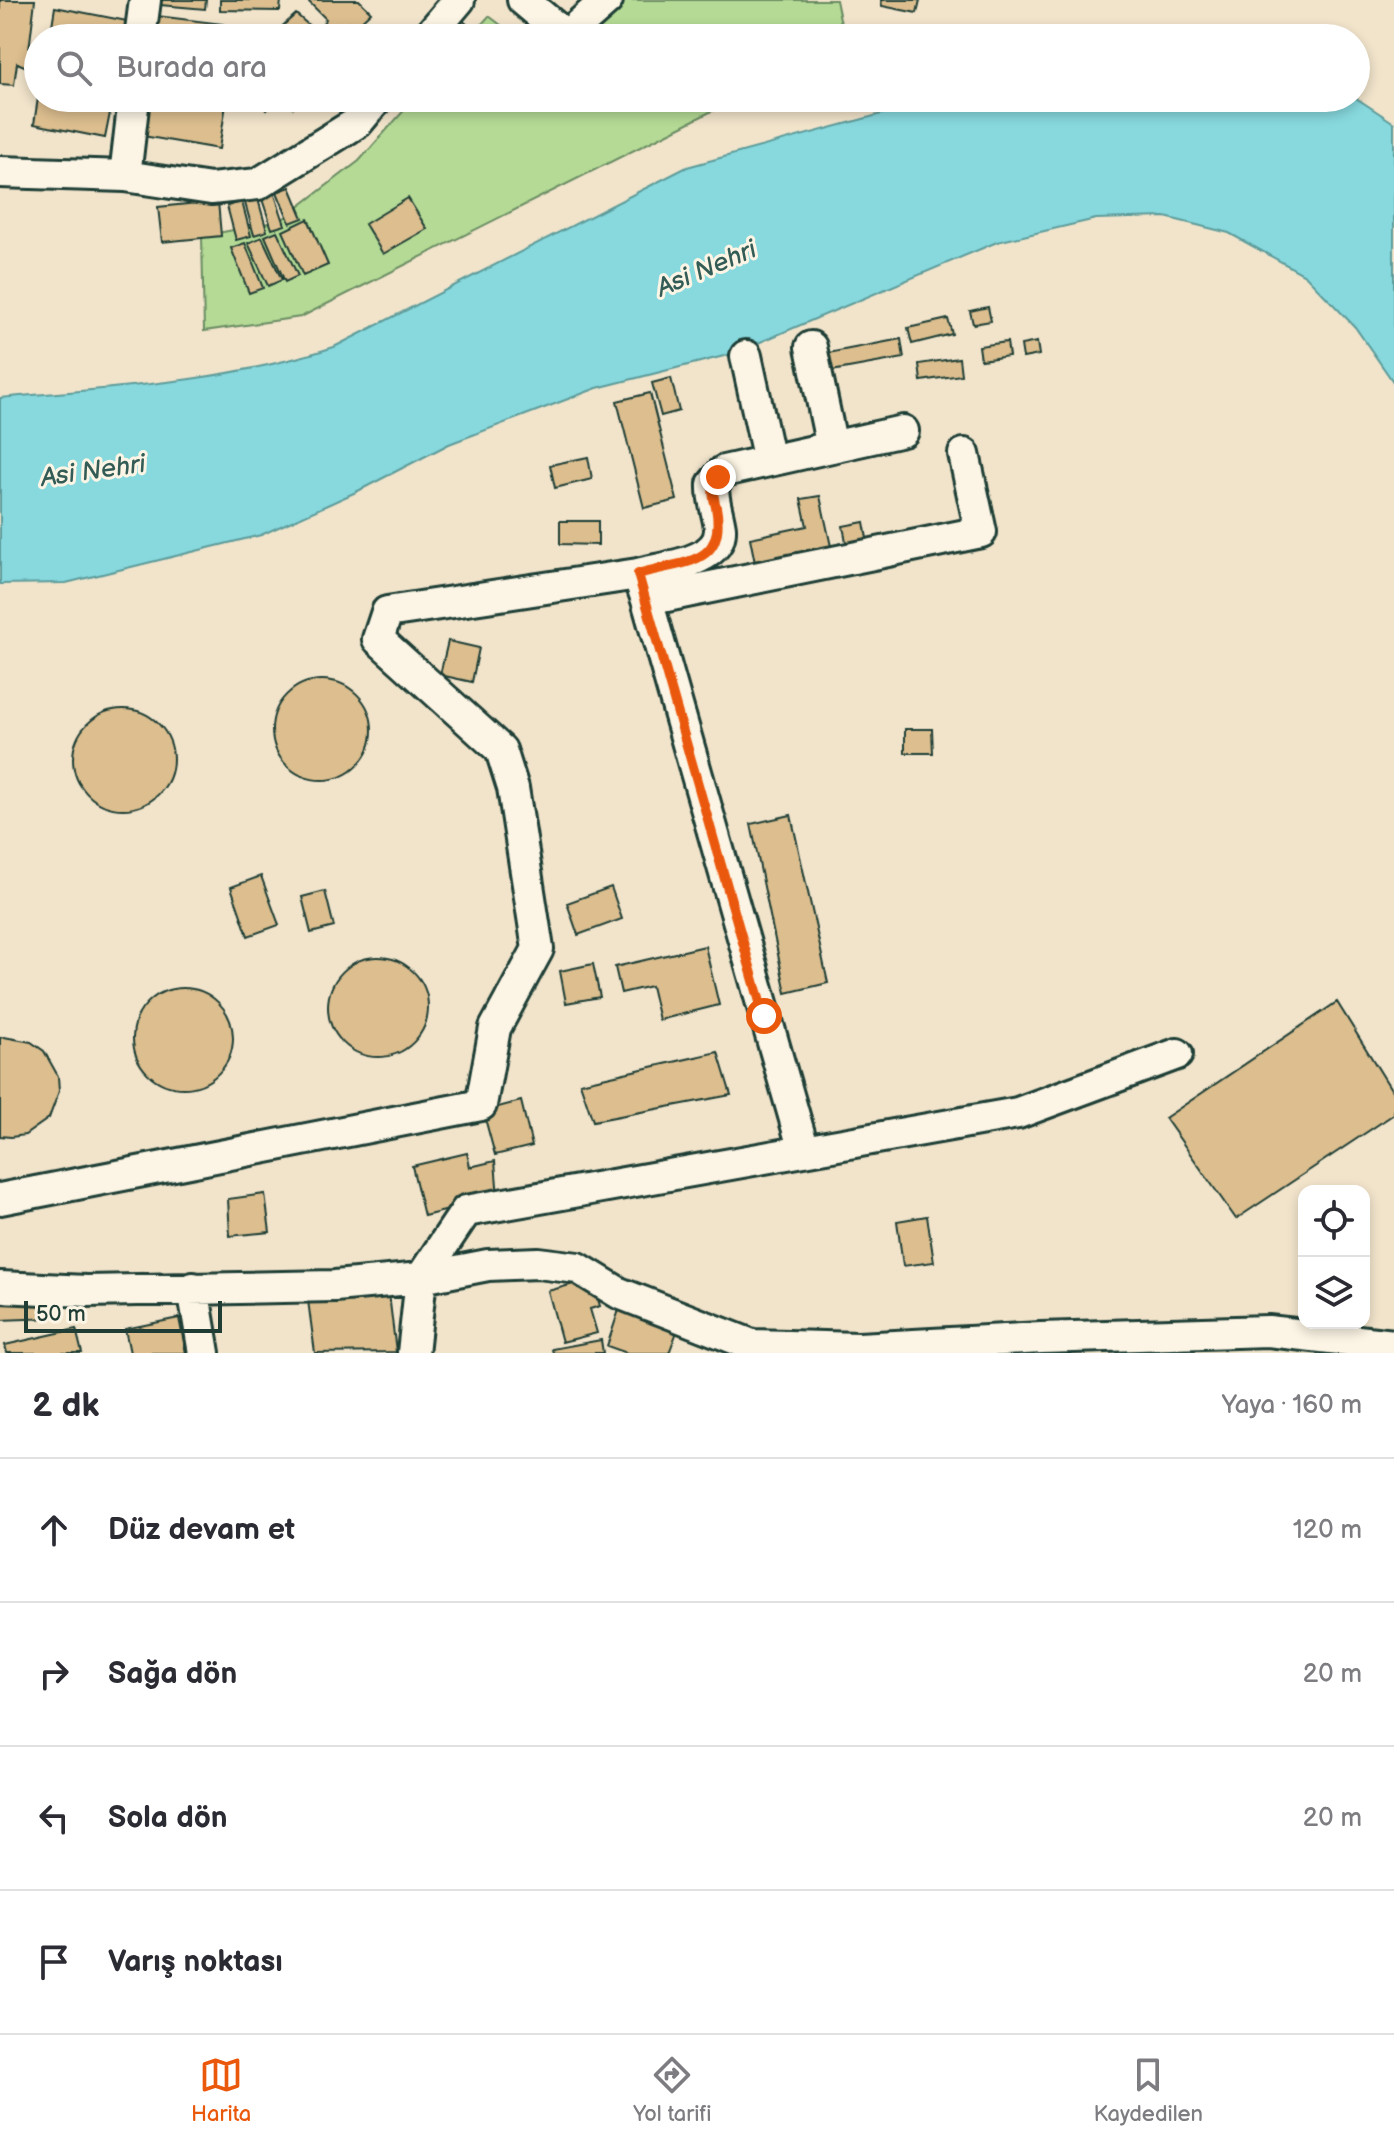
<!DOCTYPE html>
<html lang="tr">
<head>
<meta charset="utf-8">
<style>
	body { margin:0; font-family:"Balsamiq Sans",sans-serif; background:#f7f7f7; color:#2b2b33 }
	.controls { position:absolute; right:24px; bottom:24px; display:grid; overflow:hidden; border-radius:16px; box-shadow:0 4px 12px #0003 }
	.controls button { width:72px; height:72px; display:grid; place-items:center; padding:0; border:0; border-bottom:2px solid #e1e1e2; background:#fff; color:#2b2b33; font:40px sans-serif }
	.scale { position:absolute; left:24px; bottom:20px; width:198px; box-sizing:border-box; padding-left:8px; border:4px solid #1f3d34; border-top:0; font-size:22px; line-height:28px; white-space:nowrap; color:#1f3d34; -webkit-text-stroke:6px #fcf5e5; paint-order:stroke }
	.stop { position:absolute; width:24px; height:24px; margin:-18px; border:6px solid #ea580c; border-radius:50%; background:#fff }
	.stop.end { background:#ea580c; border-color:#fff; box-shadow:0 2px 8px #0008 }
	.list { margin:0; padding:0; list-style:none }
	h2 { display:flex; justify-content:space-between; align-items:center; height:104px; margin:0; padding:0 32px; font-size:34px }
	h2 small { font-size:26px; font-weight:400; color:#7c7c81 }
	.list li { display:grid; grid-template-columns:52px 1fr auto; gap:24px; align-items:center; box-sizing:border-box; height:144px; padding:0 32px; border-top:2px solid #e1e1e2 }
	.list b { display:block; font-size:30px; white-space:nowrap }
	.list em { font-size:26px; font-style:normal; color:#7c7c81 }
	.icon { flex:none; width:44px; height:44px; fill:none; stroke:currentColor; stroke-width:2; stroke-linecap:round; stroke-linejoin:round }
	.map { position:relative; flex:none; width:1394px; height:1353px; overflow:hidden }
	.search { position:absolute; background:#fff; box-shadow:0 4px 12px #0003; left:24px; right:24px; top:24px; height:88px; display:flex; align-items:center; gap:20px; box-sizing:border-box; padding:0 28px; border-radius:44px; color:#7c7c81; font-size:30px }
	.sheet { height:680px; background:#fff }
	nav { display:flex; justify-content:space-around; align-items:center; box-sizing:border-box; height:112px; border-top:2px solid #e1e1e2; background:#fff; font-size:22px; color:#7c7c81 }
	nav a { display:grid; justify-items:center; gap:4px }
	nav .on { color:#ea580c }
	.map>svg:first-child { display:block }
	.green { fill:#b4da95; stroke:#6a8c64; stroke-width:2 }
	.water { fill:#87d9de; stroke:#5d9b9a; stroke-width:2 }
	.building { fill:#dcbe8f; stroke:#1f3d34; stroke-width:2 }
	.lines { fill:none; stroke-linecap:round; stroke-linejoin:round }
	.minor-casing { stroke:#1f3d34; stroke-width:36 }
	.minor { stroke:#fcf5e5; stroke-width:30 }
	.route { stroke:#ea580c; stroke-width:10 }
	.labels { text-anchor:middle; stroke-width:6; stroke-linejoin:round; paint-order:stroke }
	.water-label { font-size:26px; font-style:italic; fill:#345c56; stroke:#fcf5e5 }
</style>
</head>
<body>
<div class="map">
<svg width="1394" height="1353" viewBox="0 0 1394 1353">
	<rect width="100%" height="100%" fill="#f2e4cb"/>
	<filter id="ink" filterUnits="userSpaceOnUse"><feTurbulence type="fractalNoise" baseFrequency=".0125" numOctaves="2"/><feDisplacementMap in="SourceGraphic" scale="16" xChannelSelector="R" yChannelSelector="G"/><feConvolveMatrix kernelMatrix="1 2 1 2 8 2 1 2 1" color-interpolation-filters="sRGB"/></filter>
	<g filter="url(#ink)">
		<path class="green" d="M624,0H836L844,38H580Z
			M489,16L518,38H469Z
			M415,98H738L301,317L204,331L202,236L280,221L359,161Z"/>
		<path class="water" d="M940,98H1356L1394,123V383L1355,327L1305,275L1229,233L1165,217L1096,219L997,242L732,354L597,388L449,444L356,492L261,535L66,583L0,584V398C112,388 227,382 334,347L687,167Z"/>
		<path class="building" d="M0,0H35L27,67L17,63L14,85L0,84Z
			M149,0H206L205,9L149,4Z
			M220,0H281L280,11L220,10Z
			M307,0H359L371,12L355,27L350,22L336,36L323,23L326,19Z
			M881,0H920L917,13L882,6Z
			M55,7L127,21L124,38H50Z
			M296,14L323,38H269Z
			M149,15L223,24L221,38H146Z
			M461,19L483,38H444Z
			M538,26L546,38H520Z
			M38,98H113L105,138L34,124Z
			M144,98H227L219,149L137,135Z
			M257,98H279L266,110Z
			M283,98H304L293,108Z
			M290,187L303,218L290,223L277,192Z
			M274,192L285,225L272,229L261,196Z
			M408,198L427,229L383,254L365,224Z
			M258,199L267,231L254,235L245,203Z
			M218,201L221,236L162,242L158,207Z
			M242,202L251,236L236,240L227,206Z
			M308,219L328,265L303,276L283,231Z
			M277,231L298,276L285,282L265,236Z
			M262,237L282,280L268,286L248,243Z
			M245,243L263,288L249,293L231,248Z
			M988,307L991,321L973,324L970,311Z
			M948,319L952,334L912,344L908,328Z
			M901,339L904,358L826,372L823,354Z
			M1007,342L1009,356L981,360L979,346Z
			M1037,342L1039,355L1023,358L1021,345Z
			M959,358L961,375L921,381L919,364Z
			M671,378L679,411L661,416L652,383Z
			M650,393L677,500L644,508L617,401Z
			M588,457L592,479L555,488L550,465Z
			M820,496L832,551L756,568L750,538L807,526L801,499Z
			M560,521H598V545L560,544Z
			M864,522L868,544L847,547L843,526Z
			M448,641L479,648L472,682L440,675Z
			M272 730a50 50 0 1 1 100 0a50 50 0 1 1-100 0Z
			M73 759a50 50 0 1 1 100 0a50 50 0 1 1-100 0Z
			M905,729H932L933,753H905Z
			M791,815L828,983L786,993L751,824Z
			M261,876L279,925L248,936L231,887Z
			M611,887L622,919L578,935L567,903Z
			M325,891L334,927L311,933L302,897Z
			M705,946L719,1005L659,1020L651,986L621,993L615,967Z
			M328 1007a50 50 0 1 1 100 0a50 50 0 1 1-100 0Z
			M593,964L600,997L566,1003L560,971Z
			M133 1038a50 50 0 1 1 100 0a50 50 0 1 1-100 0Z
			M1337,1002L1394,1094V1114L1236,1219L1165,1118Z
			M4,1037L31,1042L44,1051L58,1076L59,1091L49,1118L25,1135L11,1137L0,1136V1038Z
			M718,1052L731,1095L593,1121L580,1083Z
			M521,1101L532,1146L495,1155L483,1111Z
			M467,1153L470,1167L495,1161L498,1198L424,1216L412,1166Z
			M265,1194L270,1232L230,1236L228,1199Z
			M927,1216L934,1262L903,1266L897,1221Z
			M592,1279L600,1306L590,1309L597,1333L562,1342L548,1291Z
			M388,1286L396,1352L315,1353L307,1293Z
			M0,1296L50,1298L52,1318L0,1320Z
			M619,1310L678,1329L669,1353H627L607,1346Z
			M179,1318L186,1353H130L125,1329Z
			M76,1329L82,1353H7L5,1345Z
			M601,1340L603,1353H553L552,1349Z"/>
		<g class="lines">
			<g class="minor-casing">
				<path id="minor" d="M523,0L566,36L607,0
					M140,38L145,0
					M427,38L459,0
					M0,172L125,176L211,189L258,184L358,122L378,98
					M125,176L134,98
					M811,347L832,447
					M746,356L769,461
					M638,574C663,567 722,563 720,528C718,513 712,499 713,484L724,471L903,431
					M647,600L804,1151
					M0,1199L481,1105L495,1028L538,949L513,788L501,750L378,639L387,612L638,574L647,600L981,532L964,454
					M0,1287L87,1291L335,1286L421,1278L488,1265L538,1263L578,1268L619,1293L752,1345L859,1348L1041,1338L1268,1331L1394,1345
					M193,1288L204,1353
					M413,1353L421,1278L466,1211L1018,1113L1177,1054"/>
			</g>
			<use href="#minor" class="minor"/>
		</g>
	</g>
	<g class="lines" filter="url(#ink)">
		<path class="route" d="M718,477C711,487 713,496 716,507C727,566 683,561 638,574L764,1016"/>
	</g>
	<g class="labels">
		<g class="water-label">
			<text transform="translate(706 268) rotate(-23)" y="9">Asi Nehri</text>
			<text transform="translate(93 470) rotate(-8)" y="9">Asi Nehri</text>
		</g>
	</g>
</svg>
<div class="controls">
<button><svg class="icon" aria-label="locate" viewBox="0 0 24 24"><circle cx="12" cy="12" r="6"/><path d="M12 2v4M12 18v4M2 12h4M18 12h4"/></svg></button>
<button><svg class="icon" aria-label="layers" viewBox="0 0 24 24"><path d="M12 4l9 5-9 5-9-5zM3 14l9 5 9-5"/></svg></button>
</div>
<div class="scale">50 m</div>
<div class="stop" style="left:764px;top:1016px"></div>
<div class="stop end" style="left:718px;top:477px"></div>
<div class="search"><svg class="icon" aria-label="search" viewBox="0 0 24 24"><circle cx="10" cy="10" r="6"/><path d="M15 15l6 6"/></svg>Burada ara</div>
</div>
<section class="sheet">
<h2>2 dk<small>Yaya · 160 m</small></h2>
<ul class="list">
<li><svg class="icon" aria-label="ahead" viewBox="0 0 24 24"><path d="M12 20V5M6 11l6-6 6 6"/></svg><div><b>Düz devam et</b></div><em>120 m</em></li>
<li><svg class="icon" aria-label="right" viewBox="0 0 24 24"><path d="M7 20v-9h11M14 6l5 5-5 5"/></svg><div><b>Sağa dön</b></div><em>20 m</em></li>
<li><svg class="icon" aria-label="left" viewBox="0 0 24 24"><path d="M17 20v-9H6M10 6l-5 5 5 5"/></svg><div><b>Sola dön</b></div><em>20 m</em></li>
<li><svg class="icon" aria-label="arrive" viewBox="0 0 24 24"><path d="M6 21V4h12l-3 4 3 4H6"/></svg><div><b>Varış noktası</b></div></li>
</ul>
</section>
<nav>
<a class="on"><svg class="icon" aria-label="map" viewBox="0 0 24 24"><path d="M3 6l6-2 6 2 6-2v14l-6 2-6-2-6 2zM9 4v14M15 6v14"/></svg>Harita</a>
<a><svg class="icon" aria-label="directions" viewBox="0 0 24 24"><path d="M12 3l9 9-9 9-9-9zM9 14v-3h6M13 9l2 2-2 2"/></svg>Yol tarifi</a>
<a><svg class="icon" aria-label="saved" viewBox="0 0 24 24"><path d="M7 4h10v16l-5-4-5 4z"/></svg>Kaydedilen</a>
</nav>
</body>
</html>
